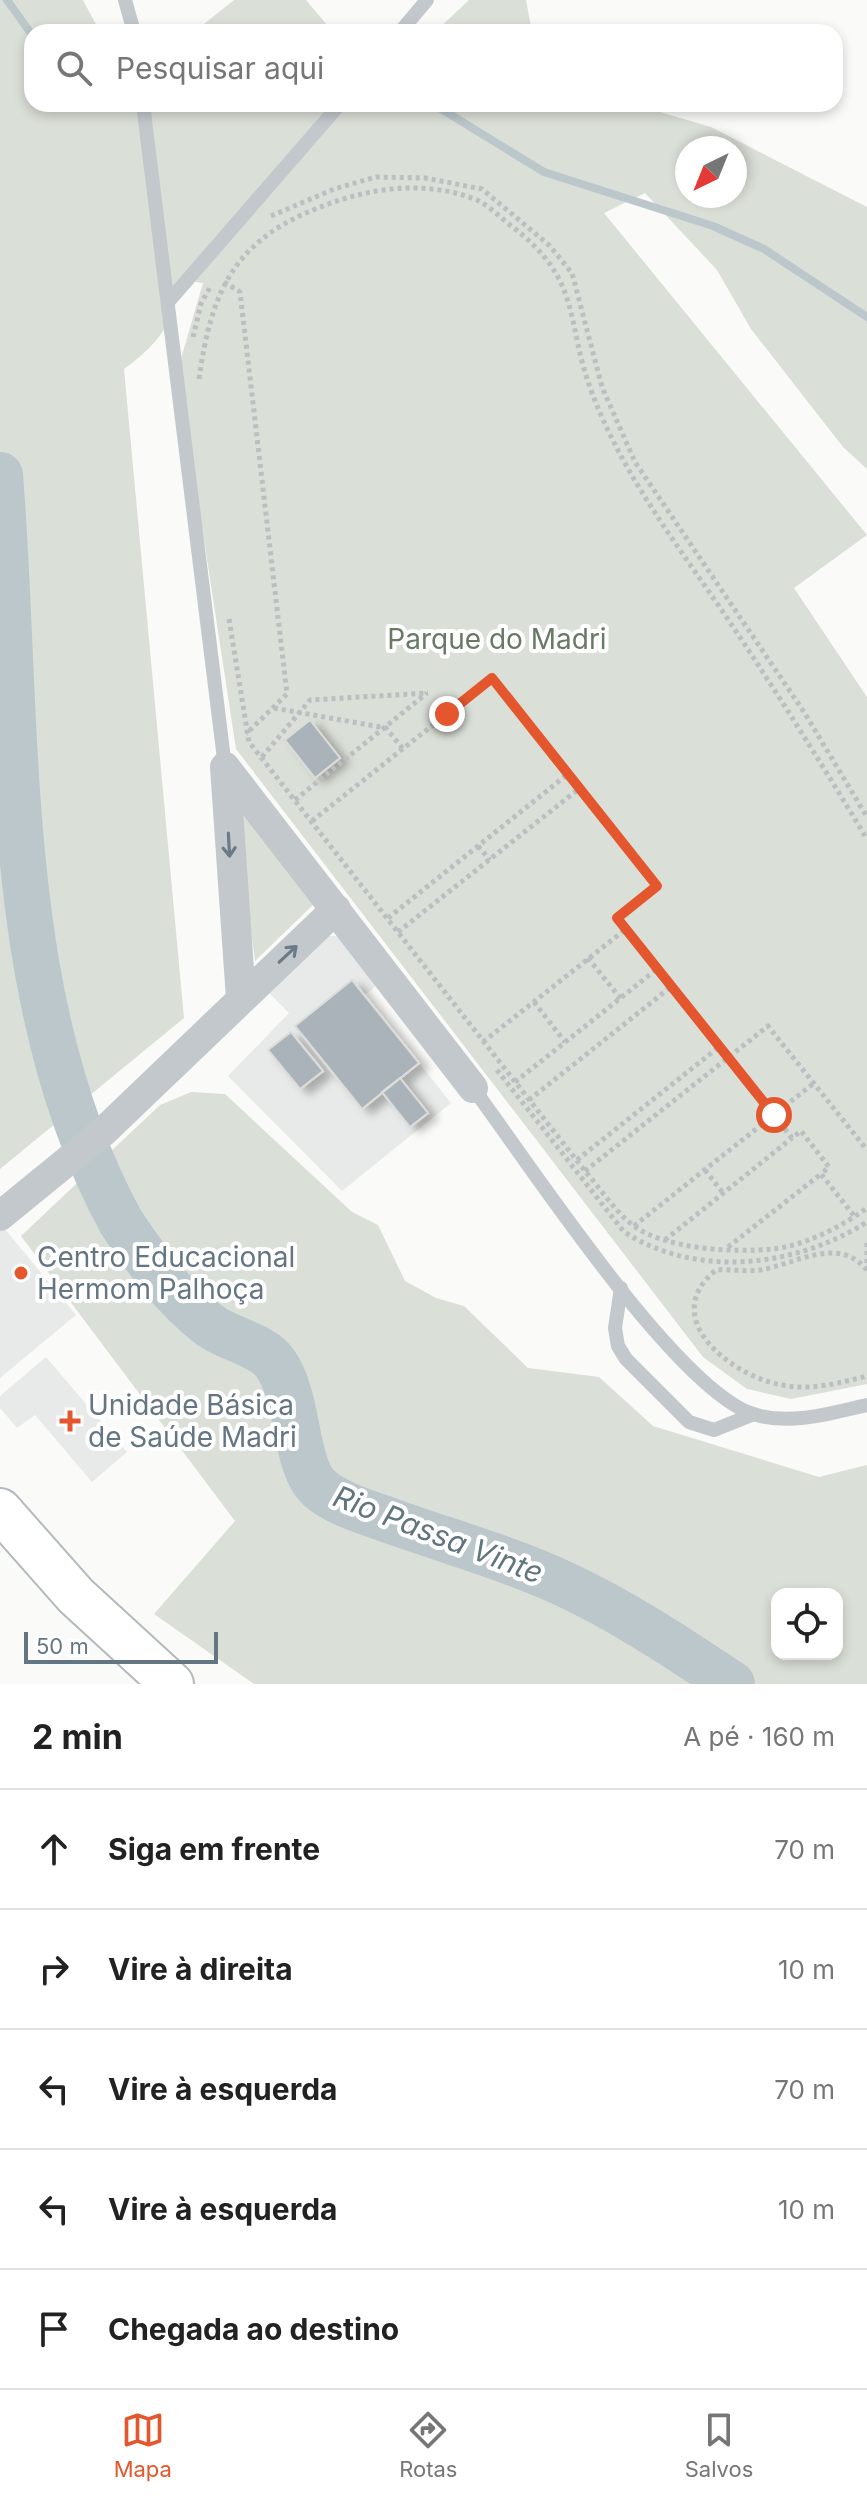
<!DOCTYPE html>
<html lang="pt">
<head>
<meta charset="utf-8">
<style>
	body { margin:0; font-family:Inter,sans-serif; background:#f6f6f6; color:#222 }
	.controls { position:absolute; right:24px; bottom:24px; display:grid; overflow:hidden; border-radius:16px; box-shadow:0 4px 12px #0003 }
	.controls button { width:72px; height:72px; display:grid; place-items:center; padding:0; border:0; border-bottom:2px solid #e0e0e0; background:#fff; color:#222; font:40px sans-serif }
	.compass { position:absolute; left:675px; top:136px; width:72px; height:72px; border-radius:50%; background:#fff; box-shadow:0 4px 12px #0003; rotate:223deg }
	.scale { position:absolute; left:24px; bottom:20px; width:194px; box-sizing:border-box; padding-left:8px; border:4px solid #657683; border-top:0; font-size:22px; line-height:28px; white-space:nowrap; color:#657683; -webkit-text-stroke:6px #fff; paint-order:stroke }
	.stop { position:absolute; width:24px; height:24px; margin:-18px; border:6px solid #e4572e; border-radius:50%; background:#fff }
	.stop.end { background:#e4572e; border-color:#fff; box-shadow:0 2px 8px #0008 }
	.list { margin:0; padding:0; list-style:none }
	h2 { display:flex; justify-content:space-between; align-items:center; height:104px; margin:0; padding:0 32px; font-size:34px }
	h2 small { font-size:26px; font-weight:400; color:#767676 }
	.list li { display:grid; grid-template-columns:52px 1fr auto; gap:24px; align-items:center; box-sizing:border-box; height:120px; padding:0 32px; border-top:2px solid #e0e0e0 }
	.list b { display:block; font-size:30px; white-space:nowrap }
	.list em { font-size:26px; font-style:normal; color:#767676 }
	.icon { flex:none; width:44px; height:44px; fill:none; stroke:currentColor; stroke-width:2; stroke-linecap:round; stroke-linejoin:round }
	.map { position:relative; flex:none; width:867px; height:1684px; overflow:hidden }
	.search { position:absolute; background:#fff; box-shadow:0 4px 12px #0003; left:24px; right:24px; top:24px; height:88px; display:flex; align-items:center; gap:20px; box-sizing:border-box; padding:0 28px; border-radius:24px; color:#767676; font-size:30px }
	.sheet { height:704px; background:#fff }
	nav { display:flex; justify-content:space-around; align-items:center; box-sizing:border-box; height:112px; border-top:2px solid #e0e0e0; background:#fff; font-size:22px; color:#767676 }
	nav a { display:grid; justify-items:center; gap:4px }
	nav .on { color:#e4572e }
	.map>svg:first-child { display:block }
	.built { fill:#e8e9e9 }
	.green { fill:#dadfd7; fill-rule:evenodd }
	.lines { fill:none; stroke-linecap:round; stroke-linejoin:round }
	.stream { stroke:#bbc7cb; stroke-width:8 }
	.river { stroke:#bbc7cb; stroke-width:46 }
	.building { fill:#aab3b9; stroke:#dcdcda; stroke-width:2; filter:url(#shadow) }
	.secondary-casing { stroke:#b3babf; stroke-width:46 }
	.path { stroke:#bbbfc2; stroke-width:5; stroke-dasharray:4 4; stroke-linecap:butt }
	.service { stroke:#c3c8cc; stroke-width:14 }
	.minor { stroke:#c3c8cc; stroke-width:30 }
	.secondary { stroke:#fff; stroke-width:42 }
	.oneway { stroke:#6a7a87 }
	.route { stroke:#e4572e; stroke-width:10 }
	.poi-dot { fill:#e4572e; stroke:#fff; stroke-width:3 }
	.labels { text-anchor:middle; stroke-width:8; stroke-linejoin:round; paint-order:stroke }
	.park-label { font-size:28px; fill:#687a64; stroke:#fff }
	.poi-label { font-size:28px; fill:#657683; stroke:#fff; text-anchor:start }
	.water-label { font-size:30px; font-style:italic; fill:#60757c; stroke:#fff }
</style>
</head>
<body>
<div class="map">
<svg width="867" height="1684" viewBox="0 0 867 1684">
	<defs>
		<filter id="shadow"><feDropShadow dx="9" dy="5" stdDeviation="4" flood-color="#0004"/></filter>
	</defs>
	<rect width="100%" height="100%" fill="#fafaf8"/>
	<path class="built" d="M327,936H340L382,981L365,995L451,1103L342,1191L228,1076L289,1013L267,991Z
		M4,1228L76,1315L0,1378V1231Z
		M46,1357L127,1452L92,1482L35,1415L17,1428L0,1408V1396Z"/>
	<path class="green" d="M0,0H83L100,32H32V104H613L660,112L711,127L867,207V469L843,447L751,329L717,270L645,193L604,213L867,535L794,588L867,697V1384L791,1399L747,1389L703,1357L236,749L178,369L203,283L189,281C175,294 177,304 169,321C159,341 141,357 124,369L184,1018L0,1169ZM687,148H735V196H687Z
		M234,0H306L333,32H194Z
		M469,0H526L532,32H435Z
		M245,808L318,900L255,961L237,827Z
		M191,1092L225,1094L352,1212L378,1225L405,1281L436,1298L464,1306L528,1368L599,1377L653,1426L819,1477L867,1465V1684H254L154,1614L235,1521L21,1236L160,1105ZM777,1594H837V1654H777Z"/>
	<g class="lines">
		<path class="stream" d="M7,0L32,35
			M433,104L544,172L713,226L764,249L867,317"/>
		<path class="river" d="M0,475C20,725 0,1001 121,1222C145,1258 173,1297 208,1324C226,1339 262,1344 275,1363C300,1398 294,1465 319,1488C337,1504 369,1513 391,1521C447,1541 508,1558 562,1583C621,1610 678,1648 732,1684"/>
	</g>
	<path class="building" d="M310,720L340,758L315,778L285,740Z
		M352,980L419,1063L362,1109L295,1026Z
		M291,1032L323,1071L300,1089L268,1050Z
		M400,1078L428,1113L410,1127L382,1092Z"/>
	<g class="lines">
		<g class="secondary-casing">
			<path id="secondary" d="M0,1510L76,1596L172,1684"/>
		</g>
		<path class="path" d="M271,216L334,189L376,177L425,178L482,189L549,245L572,273L602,387L635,462L804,712L867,817
			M224,282L240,292L287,694L246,734
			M193,337L201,304L210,287
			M199,379C211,293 233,241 318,208C367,188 425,179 477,200C488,205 500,217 510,225C584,281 564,319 592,393C623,475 676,543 725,615C775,689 821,763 867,839
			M229,619L249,742L585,1171C600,1188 616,1213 634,1226C665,1249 734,1253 772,1249C804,1246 841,1227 867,1208
			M274,708L386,728L403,749
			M262,757L310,700L428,693
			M295,800L427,693
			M312,821L492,678L657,886L617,918L792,1138L801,1131L829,1167L821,1174L855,1217
			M478,846L490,860
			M388,918L568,774
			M398,932L580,788
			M588,958L621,999
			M534,1002L565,1042
			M483,1042L626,929
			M497,1070L624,1232C698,1279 796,1267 867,1222
			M515,1082L657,969
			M529,1100L672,986
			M577,1160L719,1047
			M705,1170L723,1193
			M585,1171L768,1026L867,1150
			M634,1226L814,1083
			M665,1240L792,1138
			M867,1243V1264
			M728,1247L821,1174
			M867,1270C838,1235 796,1264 760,1270C746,1272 730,1269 716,1270C657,1318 731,1376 782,1385C811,1391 839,1383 867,1376"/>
		<path class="service" d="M125,0L134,32
			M400,32L427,0
			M143,104L225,767
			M169,301L340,104
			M473,1088C528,1162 675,1388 753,1414C791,1426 830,1413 867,1405
			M621,1288L615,1328L618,1346L626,1359L689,1422L714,1430L754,1414"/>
		<path class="minor" d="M225,767L473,1088
			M225,767L241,999
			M0,1216L103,1132L336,909"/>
		<use href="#secondary" class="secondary"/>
	</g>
	<defs><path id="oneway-shaft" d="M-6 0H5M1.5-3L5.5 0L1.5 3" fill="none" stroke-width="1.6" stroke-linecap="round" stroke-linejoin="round" transform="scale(2)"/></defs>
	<g class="oneway">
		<use href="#oneway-shaft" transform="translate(229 845) rotate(87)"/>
		<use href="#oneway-shaft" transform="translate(288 954) rotate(-43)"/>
	</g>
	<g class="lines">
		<path class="route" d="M447,714L492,678L657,886L617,918L774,1115"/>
	</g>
	<g class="poi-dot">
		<circle cx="21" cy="1273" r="8"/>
		<path d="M66 1409h8v8h8v8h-8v8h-8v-8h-8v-8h8z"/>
	</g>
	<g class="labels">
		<g class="park-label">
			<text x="497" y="649">Parque do Madri</text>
		</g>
		<g class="poi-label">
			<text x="37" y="1267">Centro Educacional<tspan x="37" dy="32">Hermom Palhoça</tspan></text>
			<text x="88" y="1415">Unidade Básica<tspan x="88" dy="32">de Saúde Madri</tspan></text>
		</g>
		<g class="water-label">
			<text transform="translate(438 1535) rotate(21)" y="10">Rio Passa Vinte</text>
		</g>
	</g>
</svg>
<div class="controls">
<button><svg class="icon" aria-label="locate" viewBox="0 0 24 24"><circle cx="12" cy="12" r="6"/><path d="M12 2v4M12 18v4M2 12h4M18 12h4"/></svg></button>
</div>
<svg class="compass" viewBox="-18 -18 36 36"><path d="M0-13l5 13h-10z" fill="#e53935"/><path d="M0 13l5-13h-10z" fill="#767676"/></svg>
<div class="scale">50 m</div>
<div class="stop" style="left:774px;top:1115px"></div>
<div class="stop end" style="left:447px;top:714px"></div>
<div class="search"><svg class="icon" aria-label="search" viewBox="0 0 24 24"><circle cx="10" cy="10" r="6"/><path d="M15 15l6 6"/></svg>Pesquisar aqui</div>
</div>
<section class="sheet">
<h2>2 min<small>A pé · 160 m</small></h2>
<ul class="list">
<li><svg class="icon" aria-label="ahead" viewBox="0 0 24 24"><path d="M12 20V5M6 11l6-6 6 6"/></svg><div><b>Siga em frente</b></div><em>70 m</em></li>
<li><svg class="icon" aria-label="right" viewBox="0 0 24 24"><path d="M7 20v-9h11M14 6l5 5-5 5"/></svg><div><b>Vire à direita</b></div><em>10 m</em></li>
<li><svg class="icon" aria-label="left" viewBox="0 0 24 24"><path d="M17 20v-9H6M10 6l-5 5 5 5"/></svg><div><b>Vire à esquerda</b></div><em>70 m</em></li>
<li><svg class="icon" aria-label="left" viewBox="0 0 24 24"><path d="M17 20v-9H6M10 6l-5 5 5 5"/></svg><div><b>Vire à esquerda</b></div><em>10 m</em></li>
<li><svg class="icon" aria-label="arrive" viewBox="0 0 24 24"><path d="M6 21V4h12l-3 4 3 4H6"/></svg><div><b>Chegada ao destino</b></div></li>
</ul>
</section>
<nav>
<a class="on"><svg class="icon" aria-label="map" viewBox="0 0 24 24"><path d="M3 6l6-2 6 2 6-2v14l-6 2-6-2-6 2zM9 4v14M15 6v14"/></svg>Mapa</a>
<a><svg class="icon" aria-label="directions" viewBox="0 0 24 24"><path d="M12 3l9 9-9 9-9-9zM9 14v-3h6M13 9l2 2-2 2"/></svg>Rotas</a>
<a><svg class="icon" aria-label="saved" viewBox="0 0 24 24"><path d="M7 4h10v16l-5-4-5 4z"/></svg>Salvos</a>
</nav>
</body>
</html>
